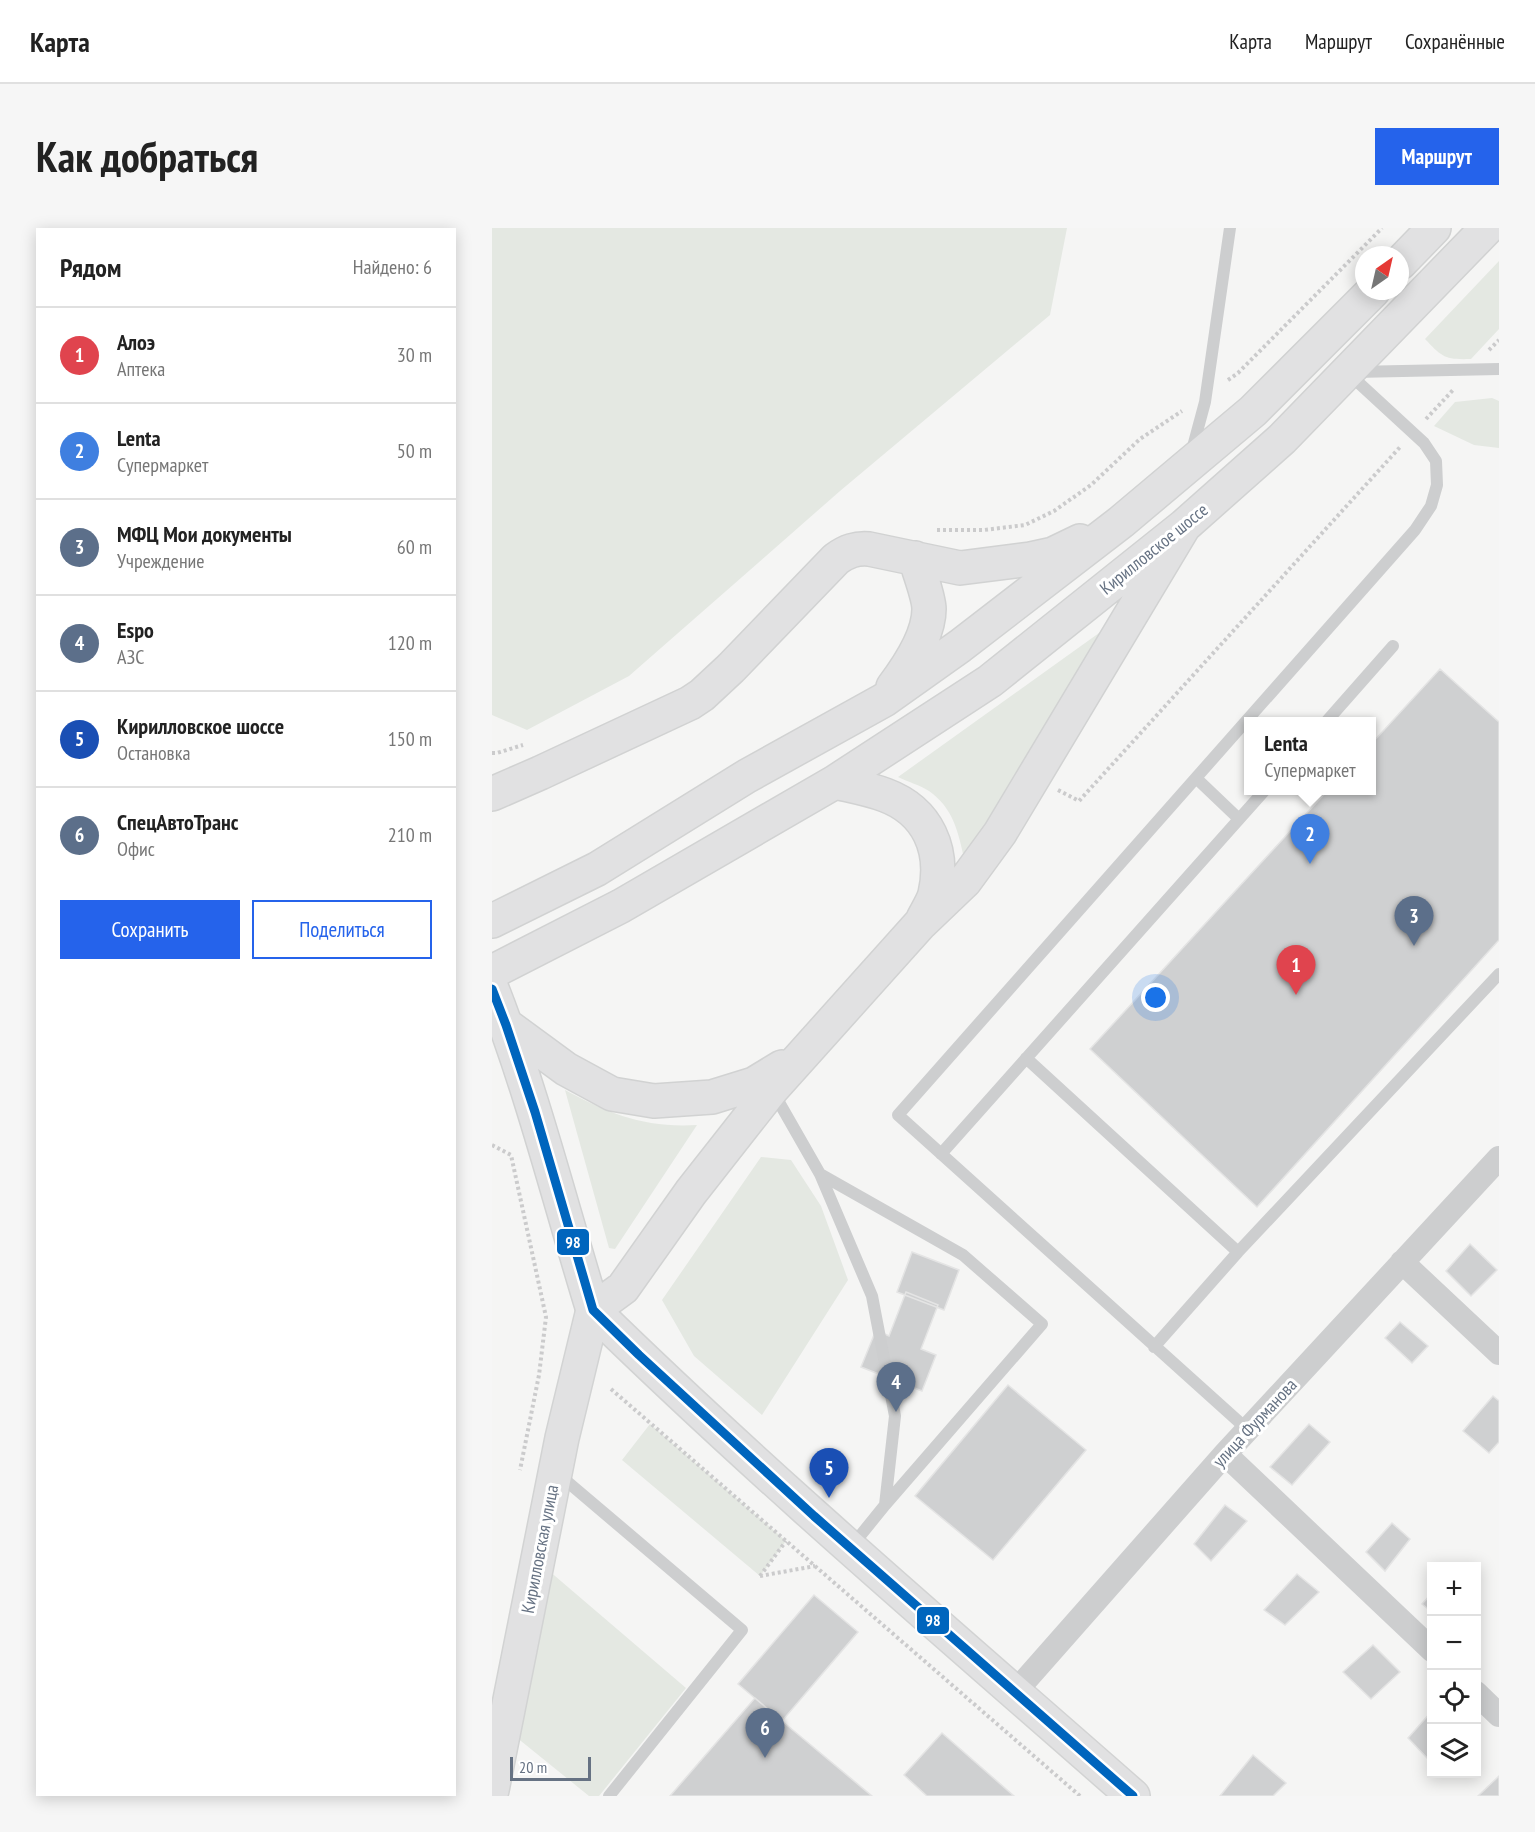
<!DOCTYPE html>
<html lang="ru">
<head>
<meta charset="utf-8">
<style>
	body { margin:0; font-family:"PT Sans Narrow",sans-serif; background:#f6f6f6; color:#222 }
	.controls { position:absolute; right:18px; bottom:18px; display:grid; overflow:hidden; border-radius:0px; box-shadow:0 3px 15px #0003 }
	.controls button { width:54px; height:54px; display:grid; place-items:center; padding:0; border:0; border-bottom:2px solid #e0e0e0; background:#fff; color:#222; font:30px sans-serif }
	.compass { position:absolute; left:863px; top:18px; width:54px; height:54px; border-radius:50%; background:#fff; box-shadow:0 3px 15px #0003; rotate:34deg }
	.scale { position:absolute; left:18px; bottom:15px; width:81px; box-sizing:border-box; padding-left:6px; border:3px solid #667283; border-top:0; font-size:16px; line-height:21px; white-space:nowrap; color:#667283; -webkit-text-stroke:4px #fff; paint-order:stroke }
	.you { position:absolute; left:664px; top:770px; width:21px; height:21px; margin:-15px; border:4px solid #fff; border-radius:50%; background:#1a73e8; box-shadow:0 0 0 9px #1a73e833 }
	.badge { display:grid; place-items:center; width:39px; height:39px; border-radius:50%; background:#2563eb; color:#fff; font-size:20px; font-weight:700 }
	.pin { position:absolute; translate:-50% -50px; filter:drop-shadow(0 2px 3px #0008) }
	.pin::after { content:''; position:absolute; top:32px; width:21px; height:18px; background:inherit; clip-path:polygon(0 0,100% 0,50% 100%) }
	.popup { position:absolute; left:752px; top:489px; width:132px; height:78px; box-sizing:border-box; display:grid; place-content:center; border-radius:0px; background:#fff; filter:drop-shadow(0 2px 4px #0005); font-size:20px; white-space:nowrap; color:#767676 }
	.popup b { font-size:22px; color:#222 }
	.popup::after { content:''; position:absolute; left:50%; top:100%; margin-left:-12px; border:12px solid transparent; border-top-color:#fff }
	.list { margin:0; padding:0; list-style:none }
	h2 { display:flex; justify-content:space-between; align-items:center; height:78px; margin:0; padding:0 24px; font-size:26px }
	h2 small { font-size:20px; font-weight:400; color:#767676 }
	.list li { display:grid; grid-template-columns:39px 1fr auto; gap:18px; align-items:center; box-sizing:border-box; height:96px; padding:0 24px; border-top:2px solid #e0e0e0 }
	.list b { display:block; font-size:22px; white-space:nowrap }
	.list p { margin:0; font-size:20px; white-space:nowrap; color:#767676 }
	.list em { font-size:20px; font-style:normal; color:#767676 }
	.actions { display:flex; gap:12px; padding:18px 24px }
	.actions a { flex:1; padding:14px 0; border:2px solid #2563eb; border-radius:0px; text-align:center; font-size:21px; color:#2563eb }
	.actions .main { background:#2563eb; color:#fff }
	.icon { flex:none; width:33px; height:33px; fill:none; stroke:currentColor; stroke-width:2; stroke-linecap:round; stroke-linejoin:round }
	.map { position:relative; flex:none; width:1007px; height:1568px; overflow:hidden; border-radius:0px }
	header { display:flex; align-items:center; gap:36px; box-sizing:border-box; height:84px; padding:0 30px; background:#fff; border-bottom:2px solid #e0e0e0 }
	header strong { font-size:28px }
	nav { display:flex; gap:33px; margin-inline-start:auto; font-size:21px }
	.intro { display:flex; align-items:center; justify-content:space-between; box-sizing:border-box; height:144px; padding:0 36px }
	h1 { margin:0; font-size:42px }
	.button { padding:15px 27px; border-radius:0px; background:#2563eb; color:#fff; font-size:21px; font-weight:700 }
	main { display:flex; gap:36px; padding:0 36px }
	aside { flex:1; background:#fff; border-radius:0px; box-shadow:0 3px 15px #0003 }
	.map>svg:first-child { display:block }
	.green { fill:#e4e8e2 }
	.building { fill:#cfd0d1; stroke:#e4e4e4; stroke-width:1.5 }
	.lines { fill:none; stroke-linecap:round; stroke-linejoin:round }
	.secondary-casing { stroke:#d2d3d3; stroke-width:36 }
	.primary-casing { stroke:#d1d2d2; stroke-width:36 }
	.path { stroke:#cbcbcc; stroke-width:4; stroke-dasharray:3 3; stroke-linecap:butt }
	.lane { stroke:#cdcecf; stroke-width:12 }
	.street { stroke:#cdcecf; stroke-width:24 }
	.secondary { stroke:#e1e1e2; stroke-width:33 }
	.primary { stroke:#e1e1e2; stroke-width:33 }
	.bus-1-casing { stroke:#fff; stroke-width:14 }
	.bus-1 { stroke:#0065bd; stroke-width:9 }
	.labels { text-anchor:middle; stroke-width:6; stroke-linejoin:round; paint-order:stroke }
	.street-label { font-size:18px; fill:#667283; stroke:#fff }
	.line-badge { stroke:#fff; stroke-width:2 }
	.badge-label { font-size:16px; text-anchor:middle; font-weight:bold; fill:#fff }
</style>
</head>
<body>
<header>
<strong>Карта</strong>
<nav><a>Карта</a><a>Маршрут</a><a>Сохранённые</a></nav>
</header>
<div class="intro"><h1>Как добраться</h1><a class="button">Маршрут</a></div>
<main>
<aside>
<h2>Рядом<small>Найдено: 6</small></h2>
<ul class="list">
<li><span class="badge" style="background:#e0444e">1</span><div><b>Алоэ</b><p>Аптека</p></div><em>30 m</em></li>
<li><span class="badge" style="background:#3f7fe0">2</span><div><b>Lenta</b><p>Супермаркет</p></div><em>50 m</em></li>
<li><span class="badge" style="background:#5c6f8a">3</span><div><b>МФЦ Мои документы</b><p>Учреждение</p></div><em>60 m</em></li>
<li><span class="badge" style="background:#5c6f8a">4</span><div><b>Espo</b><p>АЗС</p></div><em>120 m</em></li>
<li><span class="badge" style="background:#1a4fb4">5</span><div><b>Кирилловское шоссе</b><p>Остановка</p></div><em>150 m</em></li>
<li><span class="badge" style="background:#5c6f8a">6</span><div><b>СпецАвтоТранс</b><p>Офис</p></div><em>210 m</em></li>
</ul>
<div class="actions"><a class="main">Сохранить</a><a>Поделиться</a></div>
</aside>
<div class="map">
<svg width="1007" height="1568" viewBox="0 0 1007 1568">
	<rect width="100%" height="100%" fill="#f5f5f4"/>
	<path class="green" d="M0,0H575L558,87L348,263L137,448L35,502L0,487Z
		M1007,33V101L979,131C953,132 950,129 933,111Z
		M1000,170L1007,173V220L982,217L942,198L963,174Z
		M614,400L472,630C466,603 461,580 437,563C428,557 416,554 406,549Z
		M73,862C118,886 152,900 205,897L123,1021L117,1020Z
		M269,929L299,932L329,978L356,1052L270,1187L202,1128L170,1072Z
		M158,1196L294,1313L268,1348L130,1232Z
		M56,1342L194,1460L107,1568H97L24,1509Z"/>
	<path class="building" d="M948,441L1007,494V712L765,979L598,821L836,562H880V515Z
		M978,1016L1005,1042L979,1068L954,1043Z
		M420,1024L467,1042L452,1082L405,1064Z
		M414,1064L446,1077L429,1121L444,1127L430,1163L369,1139L384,1102L397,1108Z
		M908,1094L936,1118L920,1135L893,1110Z
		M516,1157L594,1222L501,1332L423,1268Z
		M1001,1168L1007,1173V1214L997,1225L971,1203Z
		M817,1196L838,1214L800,1257L778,1239Z
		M733,1277L755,1293L719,1333L702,1316Z
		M900,1295L918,1311L893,1343L874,1324Z
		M805,1346L827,1364L793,1397L772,1382Z
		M940,1365V1384L930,1376Z
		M322,1367L366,1404L290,1493L246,1456Z
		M881,1417L908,1444L879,1471L851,1444Z
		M263,1470L290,1493L380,1568H178Z
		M940,1483V1530L937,1532L916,1510Z
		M450,1505L522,1568H435L412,1547Z
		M761,1527L794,1555L781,1568H728Z
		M1007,1548V1568H986Z"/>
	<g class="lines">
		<g class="secondary-casing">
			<path id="secondary" d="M101,1082C274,1251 459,1408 641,1568
				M0,1562L70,1210L101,1082"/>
		</g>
		<g class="primary-casing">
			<path id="primary" d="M908,35L942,0
				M401,459C416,439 437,407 437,381C437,369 427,343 423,330
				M343,554C360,558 377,561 393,567C436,583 453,622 443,666C441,674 435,683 431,691
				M0,566L48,545L198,475L210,467L239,440L344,331C355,323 364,320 377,321L468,340L538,331L561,326L588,313
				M0,693L105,641L255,548L392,472L468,418L629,294L761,183L881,63
				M0,744L129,678L343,554L498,453L692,298L790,211L995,0
				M0,761C41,866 68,975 101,1082L131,1060L199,964L280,861L428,696L473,653L508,605L692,298
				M14,797L74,841L120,866L162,873L220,869L262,856L290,839"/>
		</g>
		<path class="path" d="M997,122L1007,112
			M736,152L746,145L890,0
			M934,191L962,161
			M445,302H492L533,297L562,283L599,257L648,211L690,183
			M0,525H5L31,517
			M566,562L587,573L909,218
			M0,917L19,927L54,1089L47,1147L28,1242
			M119,1161L588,1568
			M268,1348L323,1338
			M268,1348L294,1313"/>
		<path class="lane" d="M862,144L1007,141
			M699,226L713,174L738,0
			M834,494L901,418
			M704,550L747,591
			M534,830L746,1024
			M280,862L328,946L380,1068L403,1188L393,1277
			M449,926L773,562
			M328,946L471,1027L550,1096L393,1277L359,1319
			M662,1119L746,1024L1007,746
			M756,1202L406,887L923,302L939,278L945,257L944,233L932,215L856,145
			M65,1245L250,1402L117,1568"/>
		<path class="street" d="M910,1034L1007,1125
			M733,1226L940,1422
			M523,1464L733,1226L1007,930
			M984,1465L1007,1487"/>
		<use href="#secondary" class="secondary"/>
		<use href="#primary" class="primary"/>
		<g class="bus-1-casing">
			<path id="bus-1" d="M0,761L14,797L43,884L101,1082L147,1127L322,1288L641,1568"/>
		</g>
		<use href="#bus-1" class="bus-1"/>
	</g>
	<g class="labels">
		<g class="street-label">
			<text transform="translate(662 321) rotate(-39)" y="6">Кирилловское шоссе</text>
			<text transform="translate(763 1195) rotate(-47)" y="6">улица Фурманова</text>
			<text transform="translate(48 1321) rotate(-79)" y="6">Кирилловская улица</text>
		</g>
	</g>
	<g class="line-badge">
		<rect x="64" y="1000" width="34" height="28" rx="6" fill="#0065bd"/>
		<rect x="424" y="1378" width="34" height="29" rx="6" fill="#0065bd"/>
	</g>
	<g class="badge-label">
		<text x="81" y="1020">98</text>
		<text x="441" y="1398">98</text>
	</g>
</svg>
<div class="controls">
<button>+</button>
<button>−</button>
<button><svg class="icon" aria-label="locate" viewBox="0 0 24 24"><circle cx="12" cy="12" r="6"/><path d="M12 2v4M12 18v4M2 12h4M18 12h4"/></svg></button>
<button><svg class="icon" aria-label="layers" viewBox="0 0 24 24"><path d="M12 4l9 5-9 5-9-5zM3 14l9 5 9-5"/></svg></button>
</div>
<svg class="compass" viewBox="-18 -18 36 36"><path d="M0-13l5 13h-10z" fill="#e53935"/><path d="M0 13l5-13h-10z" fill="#767676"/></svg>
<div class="scale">20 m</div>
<div class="you"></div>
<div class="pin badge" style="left:804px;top:767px;background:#e0444e">1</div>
<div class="pin badge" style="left:818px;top:636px;background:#3f7fe0">2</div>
<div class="popup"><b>Lenta</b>Супермаркет</div>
<div class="pin badge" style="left:922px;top:718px;background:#5c6f8a">3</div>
<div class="pin badge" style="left:404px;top:1184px;background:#5c6f8a">4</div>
<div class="pin badge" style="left:337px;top:1270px;background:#1a4fb4">5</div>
<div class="pin badge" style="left:273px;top:1530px;background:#5c6f8a">6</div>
</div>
</main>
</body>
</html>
